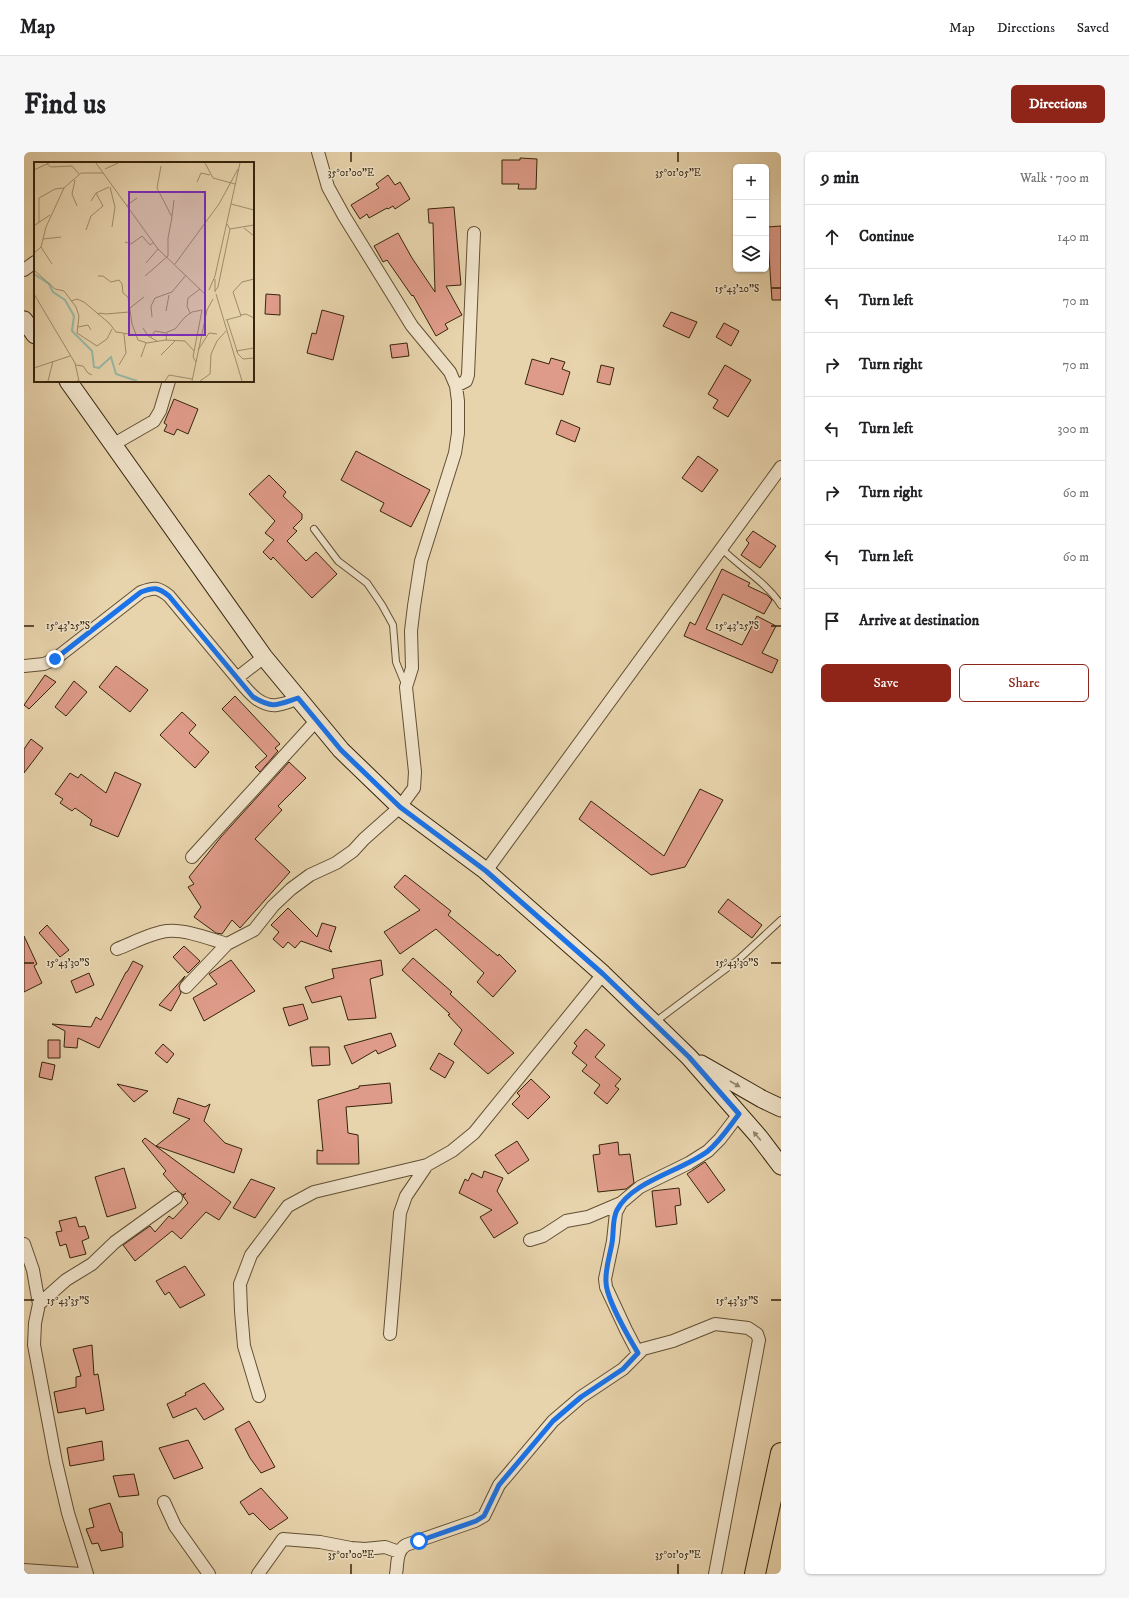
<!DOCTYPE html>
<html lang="en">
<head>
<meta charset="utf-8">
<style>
	body { margin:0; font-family:"IM FELL DW Pica",serif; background:#f6f6f6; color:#202124 }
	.controls { position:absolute; right:12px; top:12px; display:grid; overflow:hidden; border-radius:6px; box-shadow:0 1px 3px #0004 }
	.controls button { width:36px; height:36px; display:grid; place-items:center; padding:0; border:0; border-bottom:1px solid #e0e0e0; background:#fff; color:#202124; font:20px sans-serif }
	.stop { position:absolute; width:12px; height:12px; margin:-9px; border:3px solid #1a73e8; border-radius:50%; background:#fff }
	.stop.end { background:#1a73e8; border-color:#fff; box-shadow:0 1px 4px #0008 }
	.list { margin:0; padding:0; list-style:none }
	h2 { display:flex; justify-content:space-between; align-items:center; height:52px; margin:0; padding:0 16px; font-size:17px }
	h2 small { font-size:13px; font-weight:400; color:#757577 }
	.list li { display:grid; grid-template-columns:26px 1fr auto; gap:12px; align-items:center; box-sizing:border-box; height:64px; padding:0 16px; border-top:1px solid #e0e0e0 }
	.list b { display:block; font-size:15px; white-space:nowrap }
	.list em { font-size:13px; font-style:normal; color:#757577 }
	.actions { display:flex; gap:8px; padding:12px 16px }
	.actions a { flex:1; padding:9px 0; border:1px solid #8f2418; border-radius:6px; text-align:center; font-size:14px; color:#8f2418 }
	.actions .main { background:#8f2418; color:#fff }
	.icon { flex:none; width:22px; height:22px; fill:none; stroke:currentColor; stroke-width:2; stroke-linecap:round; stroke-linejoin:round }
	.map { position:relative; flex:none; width:757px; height:1422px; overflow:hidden; border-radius:6px }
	header { display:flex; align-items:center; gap:24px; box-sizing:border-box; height:56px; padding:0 20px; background:#fff; border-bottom:1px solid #e0e0e0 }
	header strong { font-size:19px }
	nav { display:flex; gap:22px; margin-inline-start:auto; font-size:14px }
	.intro { display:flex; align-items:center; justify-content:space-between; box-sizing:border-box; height:96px; padding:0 24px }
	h1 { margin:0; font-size:28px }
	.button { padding:10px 18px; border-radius:6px; background:#8f2418; color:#fff; font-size:14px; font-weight:700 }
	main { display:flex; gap:24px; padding:0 24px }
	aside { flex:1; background:#fff; border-radius:6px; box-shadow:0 1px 3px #0004 }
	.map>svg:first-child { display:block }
	.building { fill:#df9b89; stroke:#35240b }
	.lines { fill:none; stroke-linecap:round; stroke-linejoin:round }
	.service-casing { stroke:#625033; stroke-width:8 }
	.minor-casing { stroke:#625033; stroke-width:14 }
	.secondary-casing { stroke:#35240b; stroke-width:19 }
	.trunk-casing { stroke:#35240b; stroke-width:22 }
	.service { stroke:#efe2c9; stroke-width:6 }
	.minor { stroke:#efe2c9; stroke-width:12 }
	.secondary { stroke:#efe2c9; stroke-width:17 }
	.trunk { stroke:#e7d3ac; stroke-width:20 }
	.oneway { fill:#92836a }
	.route { stroke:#1a73e8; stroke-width:5 }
	.ticks { fill:none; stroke:#35240b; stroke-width:1.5 }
	.inset-river { fill:none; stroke:#98b9a5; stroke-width:2 }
	.inset-road { fill:none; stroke:#a08d6c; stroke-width:1 }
	.view { fill:#7b2cbf; fill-opacity:0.15; stroke:#7b2cbf; stroke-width:2 }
	.inset-edge { fill:none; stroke:#35240b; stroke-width:2 }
	.ticks-label { font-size:10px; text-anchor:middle; fill:#35240b; stroke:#efe2c9; stroke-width:3; stroke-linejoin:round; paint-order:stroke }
</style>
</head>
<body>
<header>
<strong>Map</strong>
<nav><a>Map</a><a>Directions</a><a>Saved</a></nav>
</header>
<div class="intro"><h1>Find us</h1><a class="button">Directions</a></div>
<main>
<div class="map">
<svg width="757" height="1422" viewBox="0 0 757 1422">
	<rect width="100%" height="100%" fill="#e7d3ac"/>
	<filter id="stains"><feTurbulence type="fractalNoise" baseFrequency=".005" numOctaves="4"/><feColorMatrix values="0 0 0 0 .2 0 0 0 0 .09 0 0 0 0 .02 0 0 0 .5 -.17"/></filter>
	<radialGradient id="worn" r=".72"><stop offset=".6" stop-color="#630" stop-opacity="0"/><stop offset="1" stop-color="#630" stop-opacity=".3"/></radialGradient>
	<path class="building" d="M496,6L513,7L512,37H494L495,32H478V8H496Z
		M364,23L371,33L376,30L386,47L371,57L369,54L364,57L363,56L345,66L343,62L336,67L327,53L355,36L352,32Z
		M430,55L437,133L422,134L438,163L421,172L424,177L412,184L389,143L388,144L363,108L359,110L350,94L374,81L388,106L411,140L409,71H405L404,57Z
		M757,74V148H748L743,75Z
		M242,142L256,143V163L241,162Z
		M298,158L320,164L309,208L283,201L288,181L292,182Z
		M647,160L673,170L665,186L639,174Z
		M700,171L715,179L707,194L692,185Z
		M383,191L385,204L368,206L366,193Z
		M527,206L541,210L538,217L546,220L539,243L501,232L508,207L525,212Z
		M577,213L590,216L586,233L573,230Z
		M701,213L727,228L704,265L689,256L694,248L684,242Z
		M150,247L174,257L164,282L153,277L150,283L140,279L143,273L140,271Z
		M537,268L556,276L551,290L532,282Z
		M332,299L406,338L387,375L356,359L360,351L317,328Z
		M674,304L694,318L678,340L658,326Z
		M245,323L262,340L259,344L278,362V367L269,376L273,379L263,389L282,409L292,400L313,422L288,446L249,405L247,408L239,400L250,388L241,381L251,369L225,342Z
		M729,379L752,394L736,416L717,403L725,391L722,388Z
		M698,417L726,431L724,434L743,443L748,448L740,462L699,442L682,477L718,493L733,464L752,474L738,501L754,508L748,521L660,484L666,470L671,473Z
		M92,514L124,538L106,560L75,535Z
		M21,523L32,530L5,557L0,553Z
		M50,529L63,540L42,564L31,555Z
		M211,544L256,592L251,596L254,599L236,620L231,615L243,604L198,557Z
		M158,560L172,573L165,581L185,600L171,616L136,583Z
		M7,587L19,596L0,621V597Z
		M265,610L282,626L254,654L258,658L231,687L266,720L216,776L208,768L198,782L192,781L170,765L177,755L164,735L170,732L165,725L197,685Z
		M91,620L117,632L94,685L66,673L68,668L51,656L48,659L36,651L39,647L31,642L46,621L54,626L57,622L82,641Z
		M676,637L699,648L661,715L627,723L555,667L567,649L640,704Z
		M381,723L427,759L424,763L474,804L475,802L492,819L469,845L453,830L460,821L412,777L376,802L360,780L396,758L370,735Z
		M704,747L738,773L728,786L694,760Z
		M264,756L293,785L298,771L312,775L305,796L308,800L277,789L271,796L264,790L259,796L249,787L255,780L247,773Z
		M23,773L45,798L36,805L15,781Z
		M0,784L13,812L10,814L18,831L0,840Z
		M160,794L176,809L164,821L149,805Z
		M389,806L428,840L426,842L490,901L464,922L430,892L438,878L424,863L426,862L378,818Z
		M207,808L231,839L180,869L169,846L193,832L185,822Z
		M357,808L359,823L346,827L352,866L324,868L317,844L288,851L281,835L310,826L308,817Z
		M109,809L119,814L75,896L54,886L53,896L40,895L41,879L28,872L67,875L72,865L77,868L102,820H103Z
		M65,821L70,833L52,841L47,829Z
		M161,824L155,834L157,841L147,859L135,853Z
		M279,852L284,867L265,874L259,856Z
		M562,877L581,893L571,905L597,927L591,934L595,937L583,952L570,941L576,933L558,919L563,913L548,901L553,894L550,891Z
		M367,881L372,894L354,902L352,898L328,912L320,894Z
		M24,888H36V906H24Z
		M139,892L150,902L143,911L131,901Z
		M286,895H305L306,913L288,914Z
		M415,901L430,910L421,926L406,917Z
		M18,910L31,913L28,928L15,925Z
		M507,927L526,945L504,967L488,952L496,944L493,941Z
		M366,931L368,951L322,955L324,981L334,983L335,1012H293V998L299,999L294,948L335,936V934Z
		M93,932L124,939L110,950Z
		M154,946L181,955L186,952L180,969L201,991L218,997L210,1021L132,994L166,967L149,961Z
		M121,986L207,1050L195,1068L182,1060L157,1087L148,1079L111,1109L99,1093L126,1074L131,1080L145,1064L149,1067L164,1051L159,1044L162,1041L159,1043L154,1039L139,1022L142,1019L118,989Z
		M493,989L505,1008L484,1022L471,1003Z
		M594,990L595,1003L606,1002L610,1031L602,1037L574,1040L569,1003L576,1002L575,993Z
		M681,1010L701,1038L684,1051L663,1022Z
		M100,1016L112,1056L83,1065L71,1025Z
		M460,1019L479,1026L473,1039L494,1071L470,1086L456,1065L468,1058L435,1041L441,1027L444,1029L448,1021L458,1026Z
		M227,1027L251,1036L231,1066L209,1056Z
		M655,1036L657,1053L651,1054L653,1072L632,1075L628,1039Z
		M52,1065L55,1075L61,1074L65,1086L58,1089L62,1102L46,1106L42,1092L36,1094L32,1080L38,1079L35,1069Z
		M161,1114L181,1143L156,1156L145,1140L141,1143L132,1129Z
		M68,1193L70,1223L74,1222L80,1258L62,1262L61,1256L34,1261L30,1240L52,1235V1225L57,1224L49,1197Z
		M180,1231L200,1257L180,1268L172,1256L149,1266L143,1252L162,1243L161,1241Z
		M225,1269L251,1315L237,1321L226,1306L211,1277Z
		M164,1288L179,1316L150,1327L135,1296Z
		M78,1289L80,1308L46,1314L43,1296Z
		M110,1322L115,1343L95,1345L89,1324Z
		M237,1336L264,1366L246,1378L229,1361L225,1363L216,1350Z
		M86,1351L96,1380H98L99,1395L77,1399L74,1391L68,1392L62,1377L70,1375L65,1357Z"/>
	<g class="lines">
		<g class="service-casing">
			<path id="service" d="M290,377L314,409L343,431L358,453L369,473L372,510L381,532
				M698,397C717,416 742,430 757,453
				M631,870L715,807L757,768"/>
		</g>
		<g class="minor-casing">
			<path id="minor" d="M0,118L11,110
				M432,234L442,229L444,223L450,81
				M90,292L130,269L136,259L145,229
				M0,514L20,512L31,507L117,440C130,435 134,435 145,444L213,526L240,505
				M213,526C223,538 235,555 253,553C260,552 268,549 274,546
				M168,705L292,569
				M462,719L757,315
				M93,797C109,791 126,781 143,779C161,777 186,787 203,792
				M162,835L203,792L230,778L249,754L267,737L286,723L312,711L329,699L340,687L376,655L390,636L391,620L382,535L388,516L387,479L390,454L397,409L431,301L434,281V249L432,234L426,220L388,174L320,64L304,35L294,0
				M506,1088L519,1084L542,1069L564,1065L597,1051
				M0,1092L9,1118L15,1152L11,1171L10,1193L32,1310L44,1361L63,1422
				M15,1152L42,1128L68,1112L91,1090L152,1046
				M366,1182L376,1061L382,1044L403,1013
				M614,1201L602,1178L582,1135L581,1127L589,1089L592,1060L597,1051L616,1035L665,1011L684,999L696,987L715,962
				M235,1244L220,1194L217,1159L216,1132L227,1103L264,1054L290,1040L403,1013L428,999L450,981L579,822
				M140,1350L151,1374L185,1422
				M0,1418L57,1422
				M234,1422L259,1387L296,1390L327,1396L341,1397L361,1395L375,1400
				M372,1422C374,1411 372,1399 382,1393L451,1369L460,1364L475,1333L529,1269L557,1245L599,1217L619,1197L649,1189L691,1172L724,1176L733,1182L735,1188L691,1422"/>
		</g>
		<g class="secondary-casing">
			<path id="secondary" d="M0,168L11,183
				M44,229L240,505L317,598L376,655L462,719L579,822L665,905L735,985L757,1014
				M677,912L738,947L757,956"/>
		</g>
		<g class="trunk-casing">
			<path id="trunk" d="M731,1422L757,1301"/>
		</g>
		<use href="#service" class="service"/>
		<use href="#minor" class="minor"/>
		<use href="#secondary" class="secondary"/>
		<use href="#trunk" class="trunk"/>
	</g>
	<defs><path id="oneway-solid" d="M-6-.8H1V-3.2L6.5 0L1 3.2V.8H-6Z"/></defs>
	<g class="oneway">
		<use href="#oneway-solid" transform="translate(711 932) rotate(30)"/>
		<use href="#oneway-solid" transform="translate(733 984) rotate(-130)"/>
	</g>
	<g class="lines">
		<path class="route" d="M31,507L117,440C130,435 134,435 145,444L229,545C249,557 253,553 274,546L317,598L376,655L462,719L579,822L665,905L715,962C705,975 696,989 684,999C658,1019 608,1029 593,1058C588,1067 590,1080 588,1091C586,1103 581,1117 582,1130C582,1146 605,1186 614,1201L599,1217L557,1245L529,1269L475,1333L460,1364L452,1369L395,1389"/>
	</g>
	<path class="ticks" d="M327,0V10M654,0V10M747,136H757M0,474H10M747,474H757M0,811H10M747,811H757M0,1148H10M747,1148H757M327,1412V1422M654,1412V1422"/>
	<g transform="translate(10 10)">
		<rect width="220" height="220" fill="#e7d3ac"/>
		<path class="inset-river" d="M0,112L15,122L19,130L31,138L40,154L38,169L58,189L60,205L65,206L77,195L82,212L103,219"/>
		<path class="inset-road" d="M62,1L124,87L172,133M171,1L179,16L201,22M13,2L17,5L38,4L45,12M71,7L84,1M0,8L15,1M41,18L38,32L43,44M163,20L167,11L176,13M76,25L81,45L78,65M57,39L62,31L75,25M197,42L220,48M92,44L103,36M138,54L140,38M5,60V36L21,27L30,26M193,62L196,67L220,63M1,63L16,53M210,66L220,74M52,68L57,54L69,44L62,31M9,77L27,75M91,80L97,82L108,74L116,83L119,81M7,85L18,102M0,91L7,85L12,65L30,26L47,11H69M112,101L124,87M141,102L185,42L204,7M0,108L21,127L30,129L42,145L45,154L43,171L63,184L73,177L78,167M64,114H69L77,120L85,118L88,122L89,131L94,135L98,162L104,178L113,181L132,178L151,179L160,189M111,114L134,94V76L138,55L123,26L127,4M181,117V130M175,128L181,114L206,1M181,129L184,125L196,67M199,130L208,120L220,117M0,132L41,201L45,219H43M182,132L208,219M37,139L43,137L50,140L75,161L82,170L101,173M96,146L110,135M132,149L135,133M156,151L153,144L154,136L166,127M64,153L65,151L72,152L95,150M207,153L212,152L220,156M118,155L117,144L121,136L138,130L152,113M192,158L207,154L199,130M193,158L204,192L209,197L220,196M44,165L54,163L57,168M109,166L114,174L123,179M117,175L121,169L132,171M132,178L133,170L141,167L151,155L158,150L168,148L159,195L162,200M164,188L175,171L183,172M202,189L220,186M127,193L141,179M107,195L112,181M42,203L49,204L54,211L58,213M85,203L92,191L90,172M0,206L36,194M14,219L19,199M131,219L135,213L158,217M158,219L173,148L179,137M166,219L176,212L177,192L183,179L192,169"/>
		<path class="view" d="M95,30H171V173H95Z"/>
		<rect width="220" height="220" class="inset-edge"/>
	</g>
	<g class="ticks-label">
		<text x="327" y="24">35°01'00"E</text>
		<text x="654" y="24">35°01'05"E</text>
		<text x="713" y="140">15°43'20"S</text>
		<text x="44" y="477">15°43'25"S</text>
		<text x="713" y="477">15°43'25"S</text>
		<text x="44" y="814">15°43'30"S</text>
		<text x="713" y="814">15°43'30"S</text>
		<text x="44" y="1152">15°43'35"S</text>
		<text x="713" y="1152">15°43'35"S</text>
		<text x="327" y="1406">35°01'00"E</text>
		<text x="654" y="1406">35°01'05"E</text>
	</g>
	<rect width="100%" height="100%" filter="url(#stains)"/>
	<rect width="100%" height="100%" fill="url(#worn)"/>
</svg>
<div class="controls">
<button>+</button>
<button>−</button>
<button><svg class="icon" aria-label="layers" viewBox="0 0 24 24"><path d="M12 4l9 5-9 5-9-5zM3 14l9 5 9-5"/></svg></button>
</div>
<div class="stop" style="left:395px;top:1389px"></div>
<div class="stop end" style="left:31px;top:507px"></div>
</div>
<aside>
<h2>9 min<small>Walk · 700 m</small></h2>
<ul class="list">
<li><svg class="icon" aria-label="ahead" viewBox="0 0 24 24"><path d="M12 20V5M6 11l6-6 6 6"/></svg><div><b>Continue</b></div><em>140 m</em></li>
<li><svg class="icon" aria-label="left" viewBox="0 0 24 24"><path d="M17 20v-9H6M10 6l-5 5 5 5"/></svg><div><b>Turn left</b></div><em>70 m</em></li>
<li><svg class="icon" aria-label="right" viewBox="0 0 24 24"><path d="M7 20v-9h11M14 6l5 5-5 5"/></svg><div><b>Turn right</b></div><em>70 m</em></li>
<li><svg class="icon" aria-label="left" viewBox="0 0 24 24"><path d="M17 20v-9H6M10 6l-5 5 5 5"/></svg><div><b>Turn left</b></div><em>300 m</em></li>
<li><svg class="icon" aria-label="right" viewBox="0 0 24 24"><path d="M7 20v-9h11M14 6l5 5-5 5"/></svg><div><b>Turn right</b></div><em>60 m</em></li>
<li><svg class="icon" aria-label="left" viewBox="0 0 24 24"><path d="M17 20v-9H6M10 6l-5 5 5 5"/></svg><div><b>Turn left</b></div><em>60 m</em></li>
<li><svg class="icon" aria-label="arrive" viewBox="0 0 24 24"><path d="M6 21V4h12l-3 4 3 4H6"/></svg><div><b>Arrive at destination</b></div></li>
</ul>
<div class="actions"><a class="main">Save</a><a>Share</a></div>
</aside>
</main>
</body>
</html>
